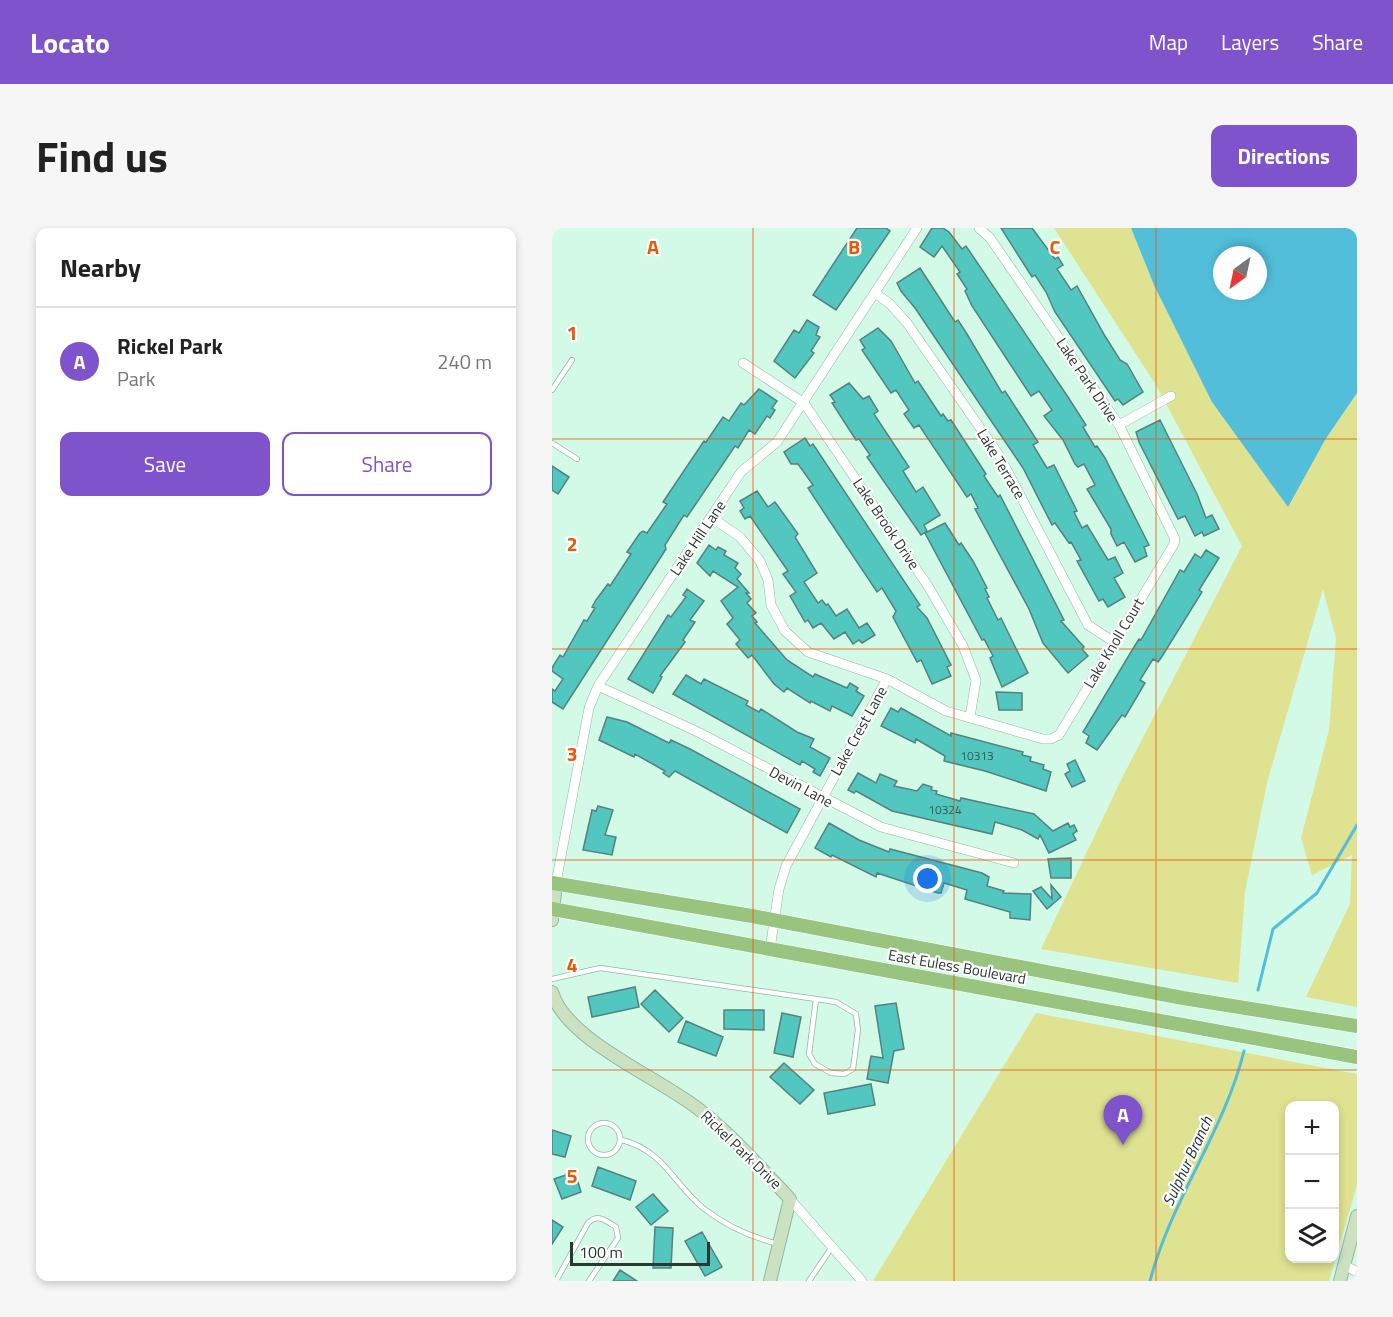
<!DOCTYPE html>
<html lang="en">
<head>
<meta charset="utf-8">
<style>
	body { margin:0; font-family:"Titillium Web",sans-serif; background:#f6f6f6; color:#222 }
	.controls { position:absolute; right:18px; bottom:18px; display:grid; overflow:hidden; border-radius:12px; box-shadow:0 3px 9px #0003 }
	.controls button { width:54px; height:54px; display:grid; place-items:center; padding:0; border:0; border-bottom:2px solid #e0e0e0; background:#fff; color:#222; font:30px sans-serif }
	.compass { position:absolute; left:661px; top:18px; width:54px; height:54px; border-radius:50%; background:#fff; box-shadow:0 3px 9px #0003; rotate:213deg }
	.scale { position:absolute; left:18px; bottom:15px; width:140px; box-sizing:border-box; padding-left:6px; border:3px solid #293831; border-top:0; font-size:16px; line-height:21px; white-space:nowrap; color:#293831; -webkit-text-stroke:4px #fff; paint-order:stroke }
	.you { position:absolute; left:376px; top:651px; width:21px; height:21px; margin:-15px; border:4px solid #fff; border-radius:50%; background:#1a73e8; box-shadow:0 0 0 9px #1a73e833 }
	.badge { display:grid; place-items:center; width:39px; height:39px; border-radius:50%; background:#7f53cc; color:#fff; font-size:20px; font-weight:700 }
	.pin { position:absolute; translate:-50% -50px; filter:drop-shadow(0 2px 3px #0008) }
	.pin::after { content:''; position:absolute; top:32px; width:21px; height:18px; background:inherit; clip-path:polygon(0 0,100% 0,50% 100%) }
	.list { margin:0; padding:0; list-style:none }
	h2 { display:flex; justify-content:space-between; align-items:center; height:78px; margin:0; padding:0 24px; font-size:26px }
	h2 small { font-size:20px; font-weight:400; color:#767676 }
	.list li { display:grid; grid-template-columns:39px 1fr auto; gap:18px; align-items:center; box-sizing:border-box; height:108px; padding:0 24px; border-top:2px solid #e0e0e0 }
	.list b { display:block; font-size:22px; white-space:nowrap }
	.list p { margin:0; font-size:20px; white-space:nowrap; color:#767676 }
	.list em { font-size:20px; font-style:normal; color:#767676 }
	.actions { display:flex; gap:12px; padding:18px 24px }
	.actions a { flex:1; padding:14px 0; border:2px solid #7f53cc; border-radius:12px; text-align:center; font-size:21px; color:#7f53cc }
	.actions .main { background:#7f53cc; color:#fff }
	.icon { flex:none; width:33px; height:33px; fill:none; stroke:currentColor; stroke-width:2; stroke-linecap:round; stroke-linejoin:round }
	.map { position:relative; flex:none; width:805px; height:1053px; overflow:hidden; border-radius:12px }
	header { display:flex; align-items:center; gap:36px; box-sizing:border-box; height:84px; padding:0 30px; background:#7f53cc; color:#fff }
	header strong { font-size:28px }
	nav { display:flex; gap:33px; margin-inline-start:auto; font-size:21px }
	.intro { display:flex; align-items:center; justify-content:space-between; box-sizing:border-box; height:144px; padding:0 36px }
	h1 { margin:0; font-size:42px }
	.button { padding:15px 27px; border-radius:12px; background:#7f53cc; color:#fff; font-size:21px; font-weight:700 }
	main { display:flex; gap:36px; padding:0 36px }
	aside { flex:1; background:#fff; border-radius:12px; box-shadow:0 3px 9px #0003 }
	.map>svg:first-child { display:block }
	.green { fill:#dfe290; fill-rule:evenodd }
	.water { fill:#52bed9; fill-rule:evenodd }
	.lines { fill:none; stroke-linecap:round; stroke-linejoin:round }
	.stream { stroke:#52bed9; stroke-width:3 }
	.building { fill:#51c7c0; stroke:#55817e; stroke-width:1.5 }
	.lane-casing { stroke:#91b7a4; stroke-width:6 }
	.street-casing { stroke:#91b7a4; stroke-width:10 }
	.secondary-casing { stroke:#91b7a4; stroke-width:14 }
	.primary-casing { stroke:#fff; stroke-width:15 }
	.lane { stroke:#fff; stroke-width:4.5 }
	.street { stroke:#fff; stroke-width:9 }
	.secondary { stroke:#cbe1c0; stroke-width:12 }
	.primary { stroke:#98c480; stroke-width:14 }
	.grid { fill:none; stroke:#e8590c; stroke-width:1.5; stroke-opacity:0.55 }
	.labels { text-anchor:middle; stroke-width:4.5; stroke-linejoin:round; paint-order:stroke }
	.number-label { font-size:12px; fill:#335c55 }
	.street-label { font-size:15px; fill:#293831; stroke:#fff }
	.water-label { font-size:16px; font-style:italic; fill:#1a2e33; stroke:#fff }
	.grid-label { font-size:20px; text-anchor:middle; font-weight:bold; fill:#e8590c; stroke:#fff; stroke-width:4.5; stroke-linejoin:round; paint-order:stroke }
</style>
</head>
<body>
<header>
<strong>Locato</strong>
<nav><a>Map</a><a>Layers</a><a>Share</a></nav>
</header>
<div class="intro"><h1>Find us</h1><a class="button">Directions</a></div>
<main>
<aside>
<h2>Nearby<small></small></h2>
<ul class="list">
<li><span class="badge">A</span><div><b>Rickel Park</b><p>Park</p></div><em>240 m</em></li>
</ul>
<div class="actions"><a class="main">Save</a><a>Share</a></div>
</aside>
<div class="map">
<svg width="805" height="1053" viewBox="0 0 805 1053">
	<rect width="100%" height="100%" fill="#d2fae6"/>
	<path class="green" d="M502,0H579L602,57L735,278L773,212L805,165V779L754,769L798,676L800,627L760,647L749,610L777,502L784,410L771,361L715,555L693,664L686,755L489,721L569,552L690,318L604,157Z
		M484,785L805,846V957L777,1053H321ZM738,878H782V1030H738Z"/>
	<path class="water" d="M579,0H805V165L773,212L736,279L660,174L602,57ZM670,27H706V63H670Z"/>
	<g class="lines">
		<path class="stream" d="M706,762L721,701L765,665L805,597
			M598,1053C619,972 672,904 692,823"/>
	</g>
	<path class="building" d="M305,0H334L338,3L284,82L261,67Z
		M380,0H391L397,4L410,21L414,18L516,169L534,197L531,199L543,219L545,218L553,230L597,317L592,319L595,328L583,334L572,314L565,318L559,306V301L535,261L543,257L532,236L526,239L523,236L511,212L492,188L500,182L487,163L479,168L420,78L413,63L415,61L405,46L408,44L390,18L382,29L368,19Z
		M449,0H480L503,31L506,29L511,37L505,41L519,62L525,58L553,108L568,132L575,136L591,164L571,177L566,171L563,173L503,84L494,64L483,47L480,49Z
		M368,40L403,94L406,92L415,106L450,165L453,163L486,214L481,217L495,240L502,237L525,283L522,284L530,300L535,297L556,332L563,329L571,345L562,350L573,369L556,379L551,371L547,373L525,333L529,332L519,314L517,315L503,295L500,297L471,240L363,80L349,63L345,55Z
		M255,92L267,99L264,107L268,109L259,123L262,125L243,150L222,133L242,102L247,105Z
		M326,100L339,113L363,155L366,153L389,188L391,186L396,193L399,192L434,246L432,248L446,269L448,267L512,392L509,393L532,419L530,421L536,428L516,445L491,415L477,381L423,281L426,280L419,266L415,269L367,197L362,200L352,186L357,182L344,162L339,165L310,122L313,120L308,112Z
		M297,155L311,171L317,168L326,183L322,186L357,239L351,243L364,264L371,259L388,287L372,297L375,303L369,307L315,229L318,227L307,211L304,212L280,175L283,174L278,167Z
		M207,161L225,173L220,180L223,182L218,190L215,188L203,206L197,202L186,220L183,218L135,289L132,287L113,317L114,321L11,481L0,474V461L3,463L11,451L0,443V440L8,427L11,429L32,392L35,393L43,380L40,379L44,372L56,356L58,358L79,326L75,324L88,305L91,303L95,305L115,276L111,274L152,213L154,214L171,189L177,193L189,175L192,177Z
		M608,192L645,266L654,290L660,287L667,301L652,308L650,304L643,308L633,288L626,291L587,214L584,204Z
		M253,210L258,218L261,216L368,377L365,379L375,390L399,437L395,439L399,448L380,456L371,436L369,432L365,434L341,389L344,383L330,360L325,364L275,289L256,260L261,257L246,236H239L232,224Z
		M0,238L17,249L6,266L0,262Z
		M205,263L216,279L223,274L246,306L243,309L265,345L252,354L266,375L270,372L274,377L276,376L284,388L295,381L307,400L315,395L323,407L310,415L307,412L301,416L293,404L282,411L269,395L261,400L256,392L253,394L238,368L244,364L231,346L236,343L198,288L193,291L188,283L192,280L188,273Z
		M393,295L407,317L409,315L421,333L435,360L433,361L437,369L435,370L446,392L449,390L476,445L450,459L438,430L441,428L432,411L430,412L373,305Z
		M157,317L164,322L166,319L174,323L172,327L186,335L183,340L189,346L185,351L197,365H194L199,371L195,375L204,385L200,388L205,394L203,395L235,432L261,449L263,446L295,460L298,455L306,460L304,463L312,468L300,488L280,478L278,483L259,473L258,475L235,460L232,464L222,456L200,427L196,430L184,416L188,412L175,396L181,390L169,373L186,359L161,343L158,348L145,335Z
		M654,322L667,330L647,362L650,364L609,430L606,434L601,431L588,452L593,455L573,489L570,487L545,522L534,515L537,508L531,504L582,419L587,411L589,412L628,342L632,344L643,326L649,330Z
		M135,361L152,373L138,392L143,394L131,412L133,414L108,448L110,449L101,465L76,451L116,387L119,389L134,369L131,367Z
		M134,447L149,456L152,451L196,473L194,477L207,484L209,481L245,504L262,511L258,519L278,530L268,548L261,544L263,541L250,533L248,537L121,466Z
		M444,464L470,465V482H447Z
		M339,480L346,484L349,480L399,508V505L471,524L470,527L479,529L478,533L492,537L491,541L499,544L494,563L433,543L392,533L393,528L364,511L363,515L329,498Z
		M55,489L75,494L117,515L119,512L138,521L248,581L235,605L123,543L117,549L111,545L113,543L83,526L82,529L47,512Z
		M523,532L533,553L520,559L513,546L518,543L515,536Z
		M306,545L324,555L328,546L345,553L342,558L365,563L371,556L380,559L379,562L385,563L384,566L408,573L409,570L482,586L501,603L516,595L518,599L522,597L525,603L521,606L524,612L497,625L488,607L486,611L470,602L443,594L440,606L340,583L304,563L302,565L296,562Z
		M46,578L61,582L53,607L64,609L60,627L31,622L40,582L44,583Z
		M277,595L307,612L337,624L338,621L430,645L437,649L435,658L452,663L451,665L479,666L478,692L458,690V684L413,671L415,662L392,655L389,665H386L325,645L324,649L280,627L279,629L263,620Z
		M519,630V650H499L496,631Z
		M499,657L509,669L495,681L481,663L489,659L500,671Z
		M83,759L87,779L40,789L36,769Z
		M103,762L131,790L117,804L89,776Z
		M344,775L352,821L342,823L336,855L315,851L319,828L331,830L323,778Z
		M172,782H212V802L172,801Z
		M230,785L249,789L241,829L222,825Z
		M134,793L171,809L164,828L126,814Z
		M232,835L262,862L248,876L218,849Z
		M319,856L323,877L276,886L272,865Z
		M0,902L19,908L13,929L0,926Z
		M46,939L84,953L78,972L40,958Z
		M23,944L29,964L10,971L2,951Z
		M101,966L116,983L99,997L84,979Z
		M0,992L11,999L0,1016Z
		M103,999L121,1000L119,1040H101Z
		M150,1004L170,1039L153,1048L133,1013Z
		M68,1042L85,1053H61Z"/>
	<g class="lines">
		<g class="lane-casing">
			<path id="lane" d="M0,162L20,132
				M0,215L25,231
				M0,751L48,740L264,771L284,774L304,786L306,802L301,841L292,846L279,845L263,836L257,826L264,771
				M36 911a16 16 0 1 1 32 0a16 16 0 1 1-32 0Z
				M70,912C112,923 121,955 151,980C173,997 201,1010 227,1016
				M4,1053L36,995C46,985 54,993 64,999L66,1010L37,1053
				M257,1053L280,1019"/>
		</g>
		<g class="street-casing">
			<path id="street" d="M323,65L338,76L355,95L447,227L536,397L562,414
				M191,135L252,175L376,358L411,418L424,452L418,489
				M567,197L619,168
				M159,289L188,309L208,333L216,352L219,377L233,403L256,424L335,451L394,483L491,511H499L507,507L622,316L623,311L567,197L438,10L427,0
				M46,458L146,504L329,599L462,635
				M4,655L37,480L46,458L189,244L225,214L365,0
				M218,721L227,661L234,638L335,451
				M238,971L310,1053
				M794,1038L805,1044"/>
		</g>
		<g class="secondary-casing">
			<path id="secondary" d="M0,692L4,655
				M0,764C14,813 109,850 149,883C182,909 209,940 238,971L218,1053
				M788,1053L805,988"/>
		</g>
		<g class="primary-casing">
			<path id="primary" d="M0,655L200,688L631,770L805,798
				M0,681L805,829"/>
		</g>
		<use href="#lane" class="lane"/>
		<use href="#street" class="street"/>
		<use href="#secondary" class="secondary"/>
		<use href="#primary" class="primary"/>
	</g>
	<path class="grid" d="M201,0V1053M402,0V1053M604,0V1053M0,211H805M0,421H805M0,632H805M0,842H805"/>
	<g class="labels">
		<g class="number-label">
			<text x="425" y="532">10313</text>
			<text x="393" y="586">10324</text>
		</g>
		<g class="street-label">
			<text transform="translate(535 152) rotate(56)" y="5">Lake Park Drive</text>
			<text transform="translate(449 236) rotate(59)" y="5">Lake Terrace</text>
			<text transform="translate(334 296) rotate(56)" y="5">Lake Brook Drive</text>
			<text transform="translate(146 310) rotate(-56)" y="5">Lake Hill Lane</text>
			<text transform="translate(562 415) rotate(-59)" y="5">Lake Knoll Court</text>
			<text transform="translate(307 503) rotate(-61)" y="5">Lake Crest Lane</text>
			<text transform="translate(249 559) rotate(28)" y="5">Devin Lane</text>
			<text transform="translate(405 739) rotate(10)" y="5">East Euless Boulevard</text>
			<text transform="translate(189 922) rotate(44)" y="5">Rickel Park Drive</text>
		</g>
		<g class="water-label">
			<text transform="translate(635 933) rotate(-65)" y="6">Sulphur Branch</text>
		</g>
	</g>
	<g class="grid-label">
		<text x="101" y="26">A</text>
		<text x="302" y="26">B</text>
		<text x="503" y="26">C</text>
		<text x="20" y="112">1</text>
		<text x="20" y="323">2</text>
		<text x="20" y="533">3</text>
		<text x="20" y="744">4</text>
		<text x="20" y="955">5</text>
	</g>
</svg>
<div class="controls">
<button>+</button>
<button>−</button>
<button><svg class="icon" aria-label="layers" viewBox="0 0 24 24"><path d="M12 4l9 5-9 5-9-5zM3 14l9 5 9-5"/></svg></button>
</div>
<svg class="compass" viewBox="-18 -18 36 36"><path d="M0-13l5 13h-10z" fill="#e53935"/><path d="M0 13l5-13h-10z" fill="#767676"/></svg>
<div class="scale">100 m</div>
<div class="you"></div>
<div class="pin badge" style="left:571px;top:917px">A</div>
</div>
</main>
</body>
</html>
